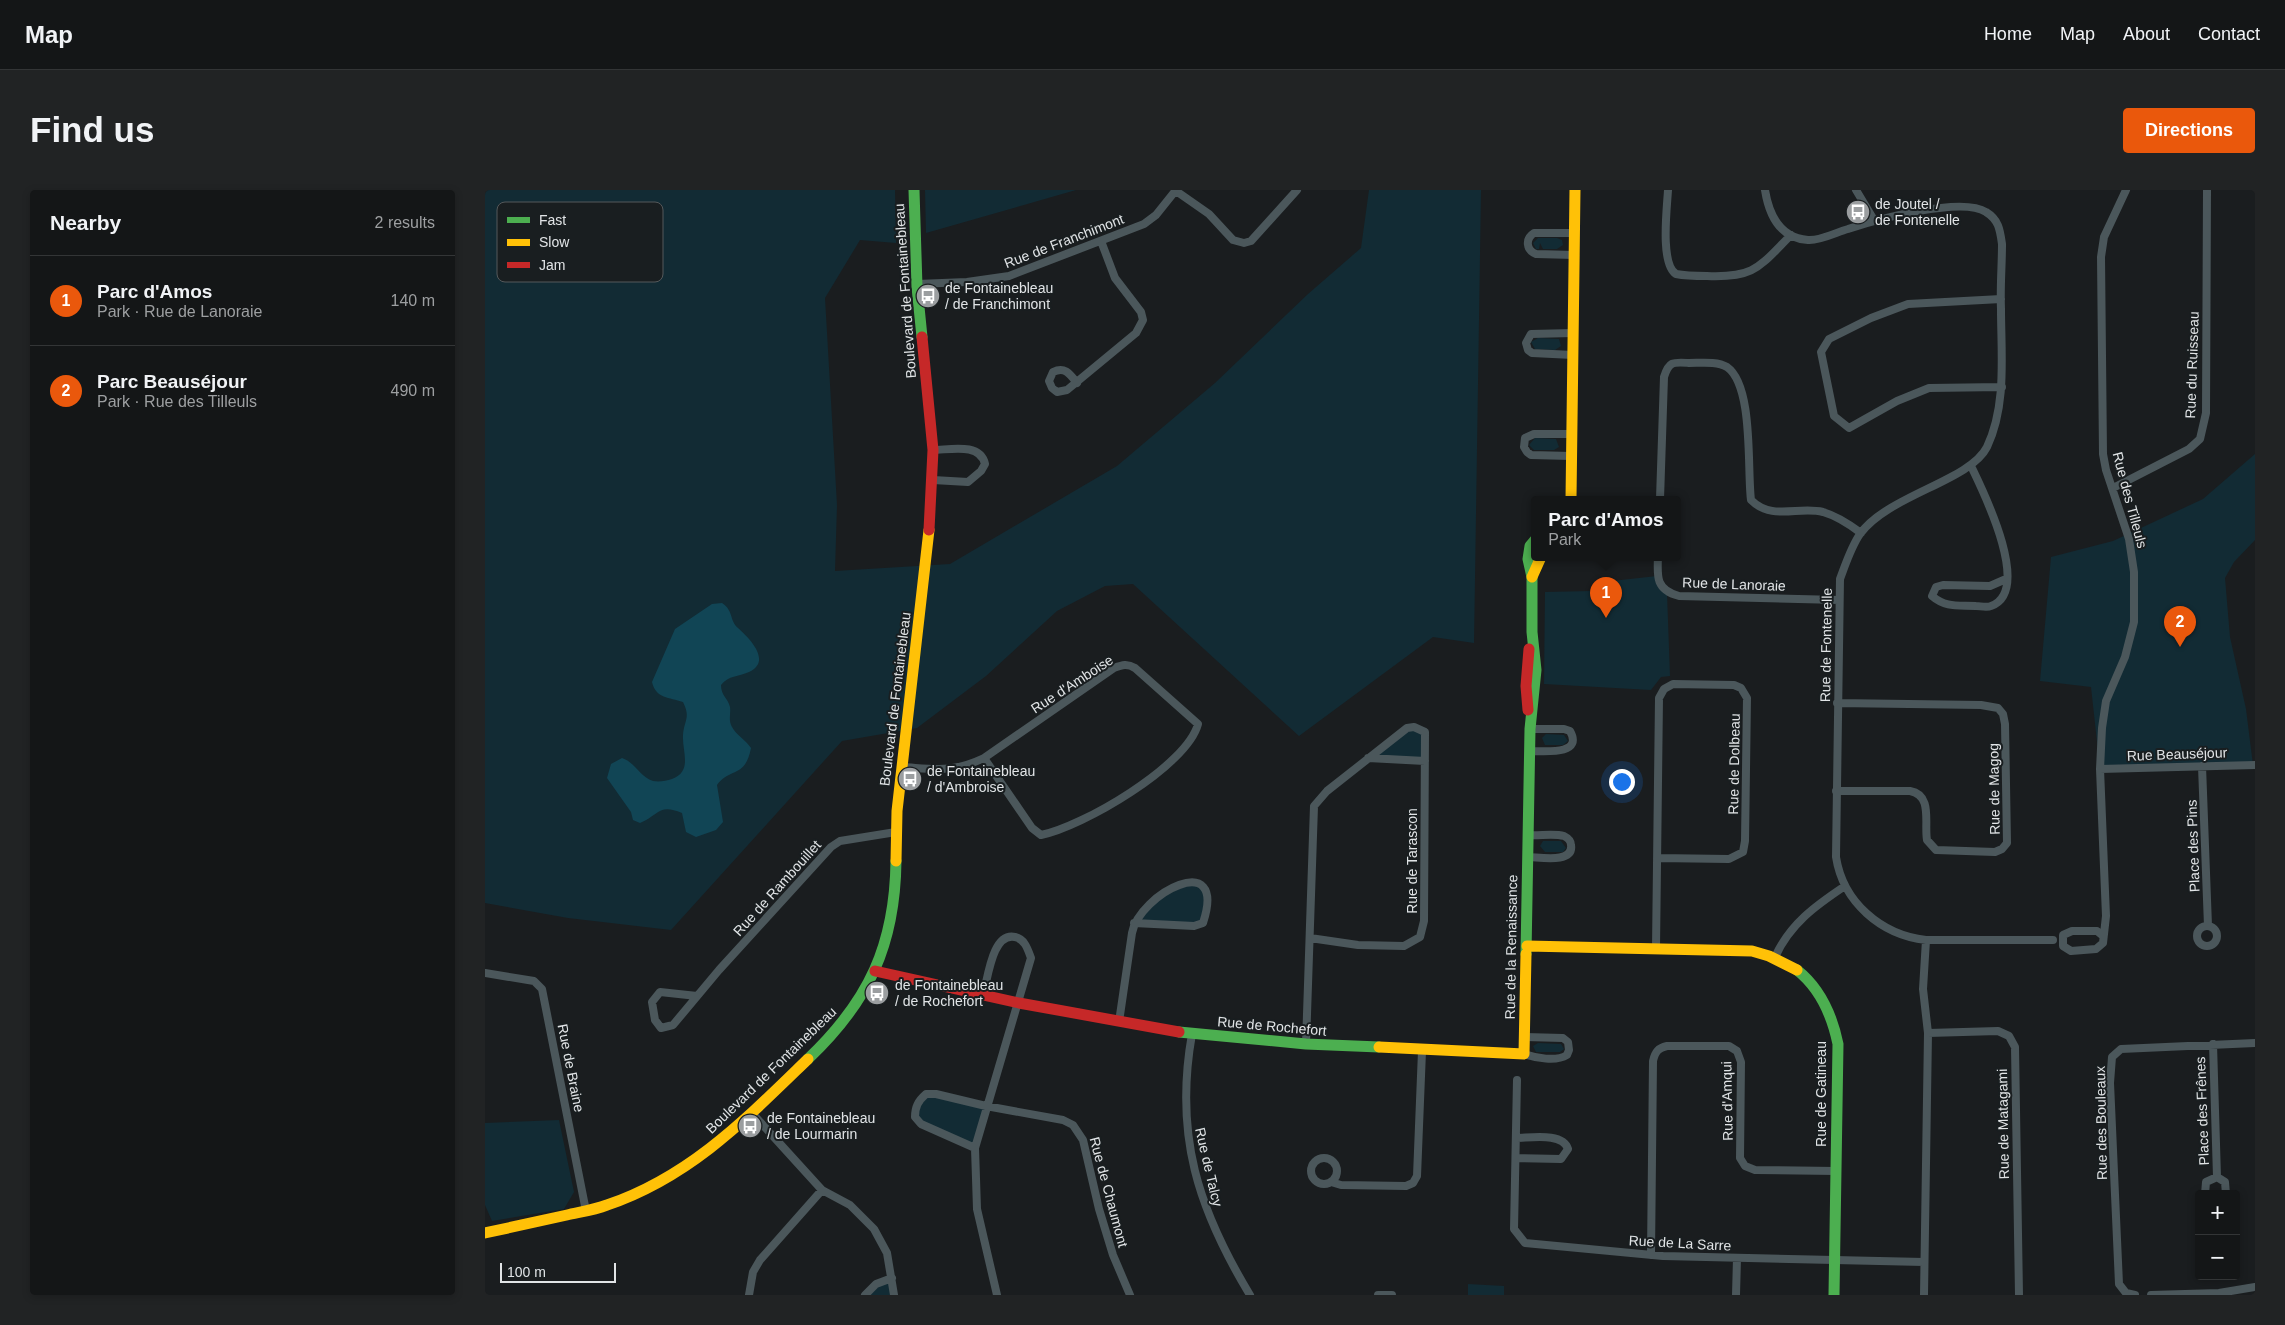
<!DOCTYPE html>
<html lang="en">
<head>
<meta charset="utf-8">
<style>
	body { margin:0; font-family:Helvetica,sans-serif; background:#212324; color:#f1f3f6 }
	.controls { position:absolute; right:15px; bottom:15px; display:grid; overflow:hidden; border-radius:5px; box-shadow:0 2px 8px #0003 }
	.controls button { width:45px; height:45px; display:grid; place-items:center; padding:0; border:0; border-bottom:1px solid #333536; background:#141617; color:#f1f3f6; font:25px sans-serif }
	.scale { position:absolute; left:15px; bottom:12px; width:116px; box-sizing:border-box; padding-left:5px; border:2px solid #e1e4e6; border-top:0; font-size:14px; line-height:18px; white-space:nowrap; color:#e1e4e6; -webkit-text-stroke:4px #191e20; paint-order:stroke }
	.you { position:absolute; left:1136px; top:591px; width:18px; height:18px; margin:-12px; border:4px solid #fff; border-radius:50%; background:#1a73e8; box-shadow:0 0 0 8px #1a73e833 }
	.badge { display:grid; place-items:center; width:32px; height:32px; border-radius:50%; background:#ea580c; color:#fff; font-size:16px; font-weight:700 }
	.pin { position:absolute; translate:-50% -41px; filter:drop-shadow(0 1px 2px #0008) }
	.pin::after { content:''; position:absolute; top:26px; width:18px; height:15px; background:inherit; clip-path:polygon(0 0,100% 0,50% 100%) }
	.popup { position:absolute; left:1046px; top:306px; width:150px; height:65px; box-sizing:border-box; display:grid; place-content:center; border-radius:5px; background:#141617; filter:drop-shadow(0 1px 4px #0005); font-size:16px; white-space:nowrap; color:#9d9fa1 }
	.popup b { font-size:19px; color:#f1f3f6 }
	.popup::after { content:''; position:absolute; left:50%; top:100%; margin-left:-10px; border:10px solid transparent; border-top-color:#141617 }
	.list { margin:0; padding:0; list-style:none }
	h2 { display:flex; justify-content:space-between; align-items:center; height:65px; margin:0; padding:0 20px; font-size:21px }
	h2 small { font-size:16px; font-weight:400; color:#9d9fa1 }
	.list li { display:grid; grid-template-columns:32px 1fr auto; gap:15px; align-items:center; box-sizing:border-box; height:90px; padding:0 20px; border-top:1px solid #333536 }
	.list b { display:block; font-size:19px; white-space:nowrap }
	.list p { margin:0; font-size:16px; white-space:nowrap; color:#9d9fa1 }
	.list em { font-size:16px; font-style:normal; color:#9d9fa1 }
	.map { position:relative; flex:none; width:1770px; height:1105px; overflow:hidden; border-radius:5px }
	header { display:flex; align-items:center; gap:30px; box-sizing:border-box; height:70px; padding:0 25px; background:#141617; border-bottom:1px solid #333536 }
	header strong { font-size:24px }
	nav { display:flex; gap:28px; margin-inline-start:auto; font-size:18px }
	.intro { display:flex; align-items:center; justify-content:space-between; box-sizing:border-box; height:120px; padding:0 30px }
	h1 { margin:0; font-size:35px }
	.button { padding:12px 22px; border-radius:5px; background:#ea580c; color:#fff; font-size:18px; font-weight:700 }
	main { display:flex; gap:30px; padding:0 30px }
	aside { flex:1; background:#141617; border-radius:5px; box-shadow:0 2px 8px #0003 }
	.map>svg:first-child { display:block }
	.green { fill:#122b34 }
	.water { fill:#114555 }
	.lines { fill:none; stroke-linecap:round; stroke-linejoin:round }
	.street { stroke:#4b575b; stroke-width:8 }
	.fast { stroke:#4caf50; stroke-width:11 }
	.slow { stroke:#ffc107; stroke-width:11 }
	.jam { stroke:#c62828; stroke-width:11 }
	.labels { text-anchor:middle; stroke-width:4; stroke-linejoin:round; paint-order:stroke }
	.poi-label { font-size:14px; fill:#e1e4e6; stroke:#191e20; text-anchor:start }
	.street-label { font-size:14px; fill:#e1e4e6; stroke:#191e20 }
	.key { fill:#191e20; stroke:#55595b; stroke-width:1 }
	.key-label { font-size:14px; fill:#e1e4e6 }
</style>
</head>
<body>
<header>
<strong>Map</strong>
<nav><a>Home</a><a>Map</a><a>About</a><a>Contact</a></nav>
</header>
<div class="intro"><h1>Find us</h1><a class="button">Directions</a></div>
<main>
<aside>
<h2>Nearby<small>2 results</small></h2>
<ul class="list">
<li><span class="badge">1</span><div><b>Parc d'Amos</b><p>Park · Rue de Lanoraie</p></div><em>140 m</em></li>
<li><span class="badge">2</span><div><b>Parc Beauséjour</b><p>Park · Rue des Tilleuls</p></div><em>490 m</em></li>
</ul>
</aside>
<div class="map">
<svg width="1770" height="1105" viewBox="0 0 1770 1105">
	<rect width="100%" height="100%" fill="#1a1d1f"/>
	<path class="green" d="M0,0H410L411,53L375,50L340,108L352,315L350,381L465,374L632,276L730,193L823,104L876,58L884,0H996L989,453L948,447L814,546L648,394L620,396L572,421L501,486L432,538L357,551L186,740L83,728L0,713Z
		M440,0H591L441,43Z
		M1053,48H1072L1077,50L1078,55L1072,59H1058L1055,53L1054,59H1051L1048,53Z
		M1053,148L1074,149L1076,156L1070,160L1050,159L1046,152Z
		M1050,248L1071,249L1074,257L1069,260H1049L1044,255Z
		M1770,264V350L1749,372L1740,388L1745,447L1761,519L1768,575L1615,579L1606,497L1555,491L1566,367L1628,351L1718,309Z
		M1172,386L1182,403L1185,486L1176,487L1166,500L1059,494L1060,402L1107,401L1127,391Z
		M922,538L940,542V571L883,568Z
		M1061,544L1079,545L1083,551L1078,555H1060L1057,548Z
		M1058,651H1076L1081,658L1078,662H1060L1055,656Z
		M709,692L722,702L718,733H649L665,712Z
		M1053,853L1076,854L1079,859L1075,862H1051L1048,856Z
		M441,904L501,916L490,958L436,934L430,918Z
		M74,930L89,1002L79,1019L7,1031L0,1015V933Z
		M407,1088L409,1105H380Z
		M983,1094L1019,1096V1105H983Z"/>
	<path class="water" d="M237,413C249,421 244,430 253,438C263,447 288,471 264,482C253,487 244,485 236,495C236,506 243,508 245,517C246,524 243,530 247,537C251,545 261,550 266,558C260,589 245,577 232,595L238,632L231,640L211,647L201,642L197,623C174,613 174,625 155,633L148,630L146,622L122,588L126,574L137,568C151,573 155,587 168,591C174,592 181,591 187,589C208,581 197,562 198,545C199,530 206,528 198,512C184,507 171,509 167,492L190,439L227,414Z"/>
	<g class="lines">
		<path class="street" d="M1183,0C1182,18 1175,74 1191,84C1201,86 1212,86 1222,86C1270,88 1274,77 1306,45
			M1280,0C1284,25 1295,48 1323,50C1335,51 1352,42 1363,39C1390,30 1477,6 1501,22C1514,30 1515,40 1517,54C1517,76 1515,97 1516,119C1516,164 1522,215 1502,257C1485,291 1403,305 1375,344C1366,357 1361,373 1355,389L1351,667C1358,712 1396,745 1441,750H1568
			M1371,0L1389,30
			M691,1L724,24L748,50L759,53L766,51L812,0
			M1089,65L1051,64C1041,60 1040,49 1049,43H1090
			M432,94L482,92L524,86L659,34L671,25L691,0
			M1516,109L1423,114L1386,128L1344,149L1336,162L1349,226L1364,238L1412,211L1444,198L1517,197
			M1088,165L1047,163L1043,160L1041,153L1046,144L1088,143
			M592,193C585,184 580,176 568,182L564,191L567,198L572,202L582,200L651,143L658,130L656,122L630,88L616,51
			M448,260C464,260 495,252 500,274L496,281L483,292L448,290
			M1086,266L1046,265L1042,262L1039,257L1040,248L1049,244H1086
			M1486,276C1498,301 1548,401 1506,416C1502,418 1495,416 1491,416C1473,415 1461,418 1447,406L1451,397L1458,395L1505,396L1521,389
			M1628,298L1704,259L1715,249L1721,223L1722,0
			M1175,309L1179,187C1184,171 1188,172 1204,173C1216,173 1232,171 1242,177C1269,196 1262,280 1266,310C1287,331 1313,316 1338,322C1352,326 1364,334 1376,343
			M1173,367C1172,387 1171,400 1194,406L1354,410
			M1044,561C1058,561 1099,566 1085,541L1079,539H1045
			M883,568L940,571
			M1717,576L1723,736
			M417,577C451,579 467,583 499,568L629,478C637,475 642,473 650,478L713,534C702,576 597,637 556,645L547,638L499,568
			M1615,579L1770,575
			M1351,601H1425C1448,605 1439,633 1442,650L1451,660L1510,662L1517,659L1522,653L1520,534L1518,524L1513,518L1496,515L1352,513
			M1043,667C1054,667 1089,674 1086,655C1086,651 1083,648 1079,646C1069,643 1054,646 1043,645
			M1712 746a10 10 0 1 1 20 0a10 10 0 1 1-20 0Z
			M1618,746L1612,741H1587L1578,745V756L1586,761L1611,759L1618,753L1621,726L1615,579L1617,538L1621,511L1640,467L1649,432V382L1644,349L1621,280L1618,264L1616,67L1619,47L1641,0
			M1441,750L1438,799L1443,843
			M1171,758L1174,508L1179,499L1188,494L1249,495L1256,498L1262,508L1260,651L1258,662L1244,669L1172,668
			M1290,767C1305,734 1330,716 1360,696
			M0,783L49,791L57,799L101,1021
			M498,805C503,789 507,742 530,747C540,749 543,760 546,768L490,958L492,1019L512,1105
			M212,806L175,802L167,812L170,830L176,838L188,835L234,780L346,657L355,651L411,642
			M634,832L647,743C654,704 743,657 718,733L709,736L649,733
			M707,844C689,945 713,1019 765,1105
			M821,854L829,616L842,601L922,538L929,537L940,542L939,731L935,747L919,756L873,755L825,748
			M1728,854L1732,987
			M1039,864C1051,868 1071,872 1082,865L1084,860L1083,852L1078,848L1040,847
			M1032,890L1029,1039L1040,1053L1178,1066L1439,1072
			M267,923L337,1000L365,1015L389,1039L402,1063L409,1105
			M1031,948C1045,948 1078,942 1083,959L1076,969L1031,968
			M490,958L436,934L430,927C430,917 433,911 441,904H451L501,916L578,930L588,935L598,950L614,1019L628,1065L645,1105
			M826 981a13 13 0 1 1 26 0a13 13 0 1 1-26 0Z
			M846,992L856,995L921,996L928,993L932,986L937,861
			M1720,1004L1721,992L1732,987L1740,992L1741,1004
			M1166,1065L1168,871C1170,862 1173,858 1182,856H1244L1252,861L1256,872L1255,968L1260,976L1270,980L1351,981
			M264,1105L268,1082L275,1070L337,1000
			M380,1105L391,1094L407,1088
			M893,1105H907
			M1251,1105L1252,1068
			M1439,1105L1443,843L1513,841L1524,846L1530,857L1534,1105
			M1650,1105L1641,1103L1634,1094L1625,893L1627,867L1636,859L1770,853
			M1666,1105L1734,1103L1770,1097"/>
		<path class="fast" d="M429,0L432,97L437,147
			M1041,764L1045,539L1051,480L1047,442V387L1043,369L1045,356L1050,350
			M1312,780C1336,799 1347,825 1353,854L1349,1105
			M694,842L821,854L894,857
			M323,869C384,811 410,755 411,671"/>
		<path class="slow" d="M1086,309L1090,0
			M1047,387L1056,367
			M411,671L412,621L444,340
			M1042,756L1267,761L1284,766L1312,780
			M894,857L1039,864L1041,764
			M0,1043C27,1037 54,1031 82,1025C95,1022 109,1020 122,1015C205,987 262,928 323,869"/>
		<path class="jam" d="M437,147L448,260L444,340
			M1043,520L1041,496L1044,459
			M390,781L534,813L694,842"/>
	</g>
	<defs>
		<g id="bus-disc" transform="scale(1.25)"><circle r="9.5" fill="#9b9ea0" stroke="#191e20"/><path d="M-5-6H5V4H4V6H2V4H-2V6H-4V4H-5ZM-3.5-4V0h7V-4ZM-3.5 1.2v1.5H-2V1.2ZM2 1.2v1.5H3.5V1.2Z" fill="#fff"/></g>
	</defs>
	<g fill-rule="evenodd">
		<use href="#bus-disc" x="1373" y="22"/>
		<use href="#bus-disc" x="443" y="106"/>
		<use href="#bus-disc" x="425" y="589"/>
		<use href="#bus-disc" x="392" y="803"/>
		<use href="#bus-disc" x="265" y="936"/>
	</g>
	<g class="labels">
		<g class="poi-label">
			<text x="1390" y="19">de Joutel /<tspan x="1390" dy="16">de Fontenelle</tspan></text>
			<text x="460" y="103">de Fontainebleau<tspan x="460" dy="16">/ de Franchimont</tspan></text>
			<text x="442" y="586">de Fontainebleau<tspan x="442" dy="16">/ d'Ambroise</tspan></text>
			<text x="410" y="800">de Fontainebleau<tspan x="410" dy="16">/ de Rochefort</tspan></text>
			<text x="282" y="933">de Fontainebleau<tspan x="282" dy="16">/ de Lourmarin</tspan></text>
		</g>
		<g class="street-label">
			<text transform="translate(579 51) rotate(-21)" y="5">Rue de Franchimont</text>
			<text transform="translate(420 101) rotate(-94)" y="5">Boulevard de Fontainebleau</text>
			<text transform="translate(1707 175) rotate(-88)" y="5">Rue du Ruisseau</text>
			<text transform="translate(1645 310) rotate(75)" y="5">Rue des Tilleuls</text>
			<text transform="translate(1249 394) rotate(2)" y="5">Rue de Lanoraie</text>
			<text transform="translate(1341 455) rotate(-89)" y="5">Rue de Fontenelle</text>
			<text transform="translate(587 494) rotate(-33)" y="5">Rue d'Amboise</text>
			<text transform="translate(410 509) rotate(-83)" y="5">Boulevard de Fontainebleau</text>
			<text transform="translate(1692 564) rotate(-2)" y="5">Rue Beauséjour</text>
			<text transform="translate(1249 574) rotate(-89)" y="5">Rue de Dolbeau</text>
			<text transform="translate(1509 599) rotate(-91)" y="5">Rue de Magog</text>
			<text transform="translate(1708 656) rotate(-92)" y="5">Place des Pins</text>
			<text transform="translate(927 671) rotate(-90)" y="5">Rue de Tarascon</text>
			<text transform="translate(292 698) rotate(-48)" y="5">Rue de Rambouillet</text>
			<text transform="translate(1026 757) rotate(-89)" y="5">Rue de la Renaissance</text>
			<text transform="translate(787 836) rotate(5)" y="5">Rue de Rochefort</text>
			<text transform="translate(86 878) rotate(79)" y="5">Rue de Braine</text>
			<text transform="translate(286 880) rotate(-44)" y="5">Boulevard de Fontainebleau</text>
			<text transform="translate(1336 904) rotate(-90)" y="5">Rue de Gatineau</text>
			<text transform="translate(1242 911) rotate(-91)" y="5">Rue d'Amqui</text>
			<text transform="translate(1717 921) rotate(-92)" y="5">Place des Frênes</text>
			<text transform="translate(1616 933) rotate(-91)" y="5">Rue des Bouleaux</text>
			<text transform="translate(1518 934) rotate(-91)" y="5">Rue de Matagami</text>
			<text transform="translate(724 977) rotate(77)" y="5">Rue de Talcy</text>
			<text transform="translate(624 1002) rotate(75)" y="5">Rue de Chaumont</text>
			<text transform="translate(1195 1053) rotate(3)" y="5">Rue de La Sarre</text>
		</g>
	</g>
	<rect x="12" y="12" width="166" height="80" rx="8" class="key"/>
	<rect x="22" y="27" width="23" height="6" fill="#4caf50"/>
	<rect x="22" y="49" width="23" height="7" fill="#ffc107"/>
	<rect x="22" y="72" width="23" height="6" fill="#c62828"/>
	<g class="key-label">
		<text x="54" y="35">Fast</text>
		<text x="54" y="57">Slow</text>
		<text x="54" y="80">Jam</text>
	</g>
</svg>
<div class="controls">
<button>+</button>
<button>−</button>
</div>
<div class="scale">100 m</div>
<div class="you"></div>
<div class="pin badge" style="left:1121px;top:428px">1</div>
<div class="popup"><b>Parc d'Amos</b>Park</div>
<div class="pin badge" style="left:1695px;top:457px">2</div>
</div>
</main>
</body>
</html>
